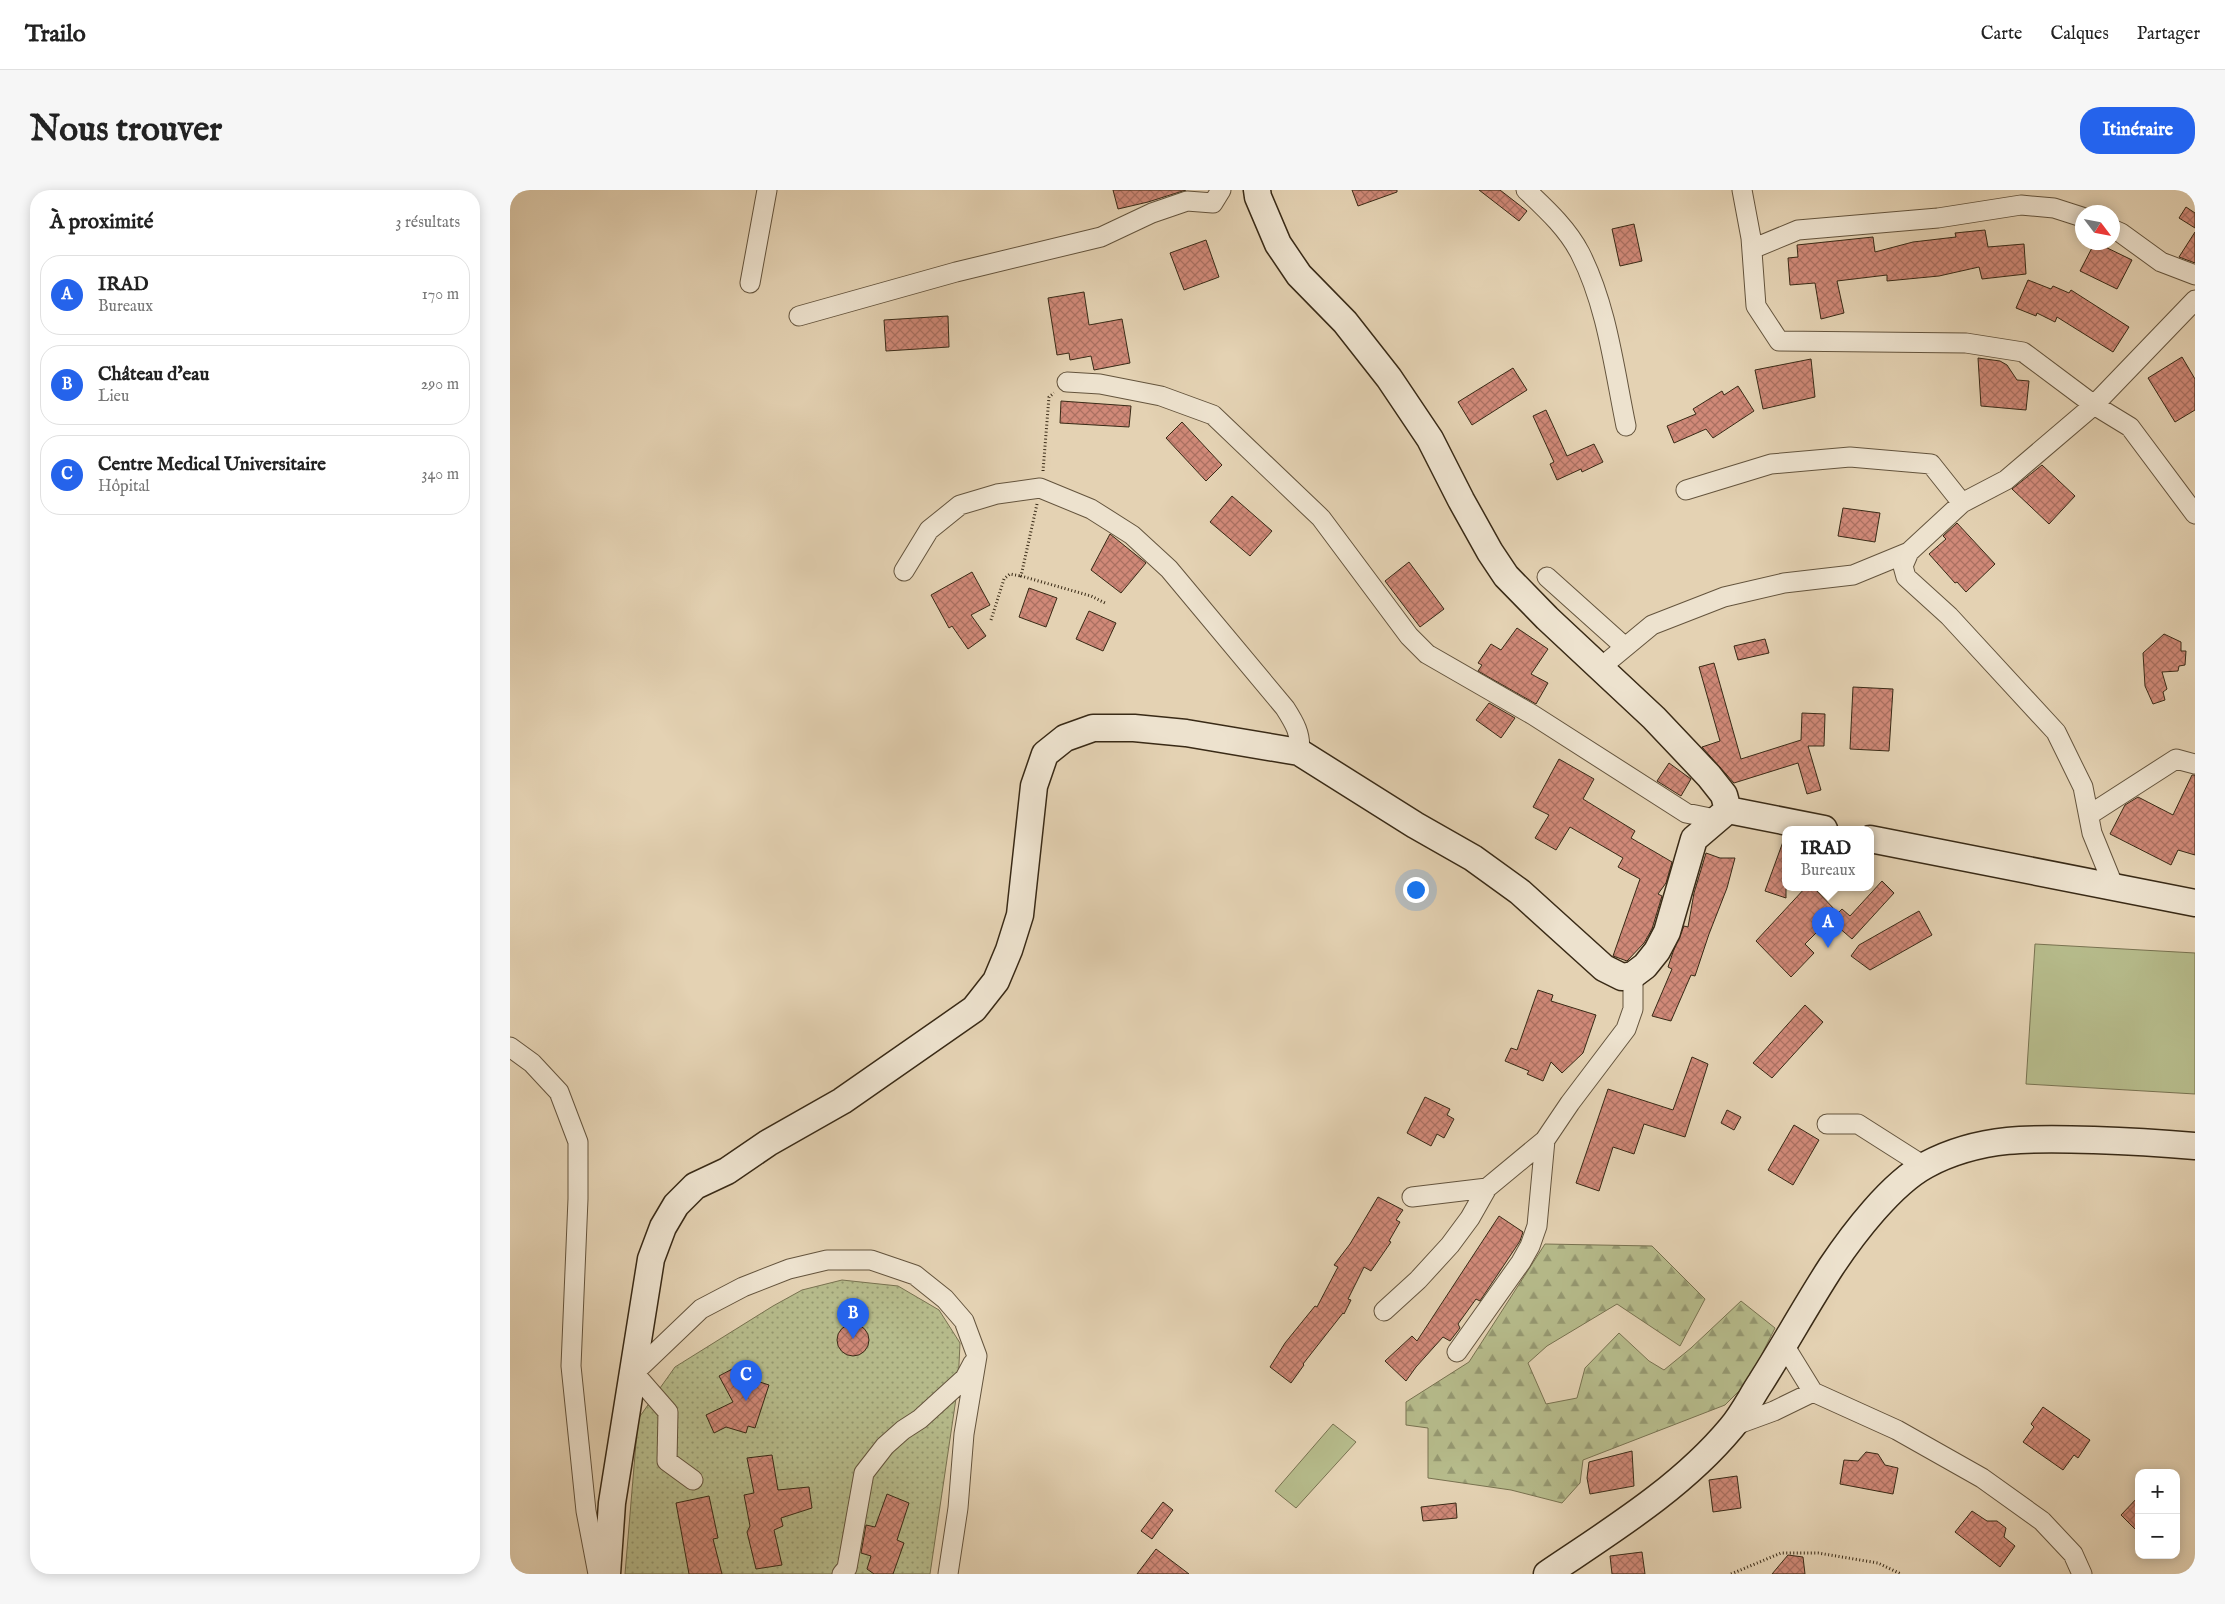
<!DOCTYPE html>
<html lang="fr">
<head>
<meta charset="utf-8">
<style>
	body { margin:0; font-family:"IM FELL English",serif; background:#f6f6f6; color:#222 }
	.controls { position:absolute; right:15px; bottom:15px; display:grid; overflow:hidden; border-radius:10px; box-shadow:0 2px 12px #0003 }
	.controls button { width:45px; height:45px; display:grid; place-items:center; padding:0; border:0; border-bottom:1px solid #e0e0e0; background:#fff; color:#222; font:25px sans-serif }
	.compass { position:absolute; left:1565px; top:15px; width:45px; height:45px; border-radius:50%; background:#fff; box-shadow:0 2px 12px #0003; rotate:122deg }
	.you { position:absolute; left:905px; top:699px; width:18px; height:18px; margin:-12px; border:4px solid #fff; border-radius:50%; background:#1a73e8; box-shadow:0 0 0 8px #1a73e833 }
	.badge { display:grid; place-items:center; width:32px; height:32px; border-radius:50%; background:#2563eb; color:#fff; font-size:16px; font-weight:700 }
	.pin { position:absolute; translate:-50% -41px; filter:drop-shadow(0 1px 2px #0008) }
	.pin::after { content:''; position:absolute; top:26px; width:18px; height:15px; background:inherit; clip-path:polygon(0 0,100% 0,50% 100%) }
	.popup { position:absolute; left:1272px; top:636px; width:92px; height:65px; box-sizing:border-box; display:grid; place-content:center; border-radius:10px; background:#fff; filter:drop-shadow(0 1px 4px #0005); font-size:16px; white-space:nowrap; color:#767676 }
	.popup b { font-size:19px; color:#222 }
	.popup::after { content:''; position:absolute; left:50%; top:100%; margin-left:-10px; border:10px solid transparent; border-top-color:#fff }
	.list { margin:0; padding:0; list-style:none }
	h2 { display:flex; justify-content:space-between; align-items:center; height:65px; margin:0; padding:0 20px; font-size:21px }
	h2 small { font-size:16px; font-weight:400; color:#767676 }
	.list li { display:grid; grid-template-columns:32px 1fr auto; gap:15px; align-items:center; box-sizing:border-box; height:80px; margin:0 10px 10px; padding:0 10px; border:1px solid #e0e0e0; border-radius:20px }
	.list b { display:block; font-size:19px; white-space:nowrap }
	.list p { margin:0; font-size:16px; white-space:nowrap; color:#767676 }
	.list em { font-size:16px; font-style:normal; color:#767676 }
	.map { position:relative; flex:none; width:1685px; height:1384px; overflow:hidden; border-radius:20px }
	header { display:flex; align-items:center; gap:30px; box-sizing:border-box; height:70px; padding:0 25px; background:#fff; border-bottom:1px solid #e0e0e0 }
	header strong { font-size:24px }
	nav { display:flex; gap:28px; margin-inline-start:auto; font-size:18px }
	.intro { display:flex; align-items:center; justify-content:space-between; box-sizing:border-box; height:120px; padding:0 30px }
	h1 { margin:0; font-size:35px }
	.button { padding:12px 22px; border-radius:20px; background:#2563eb; color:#fff; font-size:18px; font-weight:700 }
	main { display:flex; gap:30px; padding:0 30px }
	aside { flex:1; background:#fff; border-radius:20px; box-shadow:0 2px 12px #0003 }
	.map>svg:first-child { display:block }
	.grass { fill:url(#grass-dots); stroke:#787250 }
	.forest { fill:url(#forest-firs); stroke:#787250 }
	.pitch { fill:#b6bb8b; stroke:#787250 }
	.building { fill:url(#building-cross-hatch); stroke:#392a16 }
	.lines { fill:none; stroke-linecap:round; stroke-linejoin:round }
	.street-casing { stroke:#64543d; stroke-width:21 }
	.secondary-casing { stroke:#392a16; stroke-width:29 }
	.path { stroke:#392a16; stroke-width:3; stroke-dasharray:1 2.5; stroke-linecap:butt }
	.street { stroke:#ede2ce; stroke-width:19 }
	.secondary { stroke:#ede2ce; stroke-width:26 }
</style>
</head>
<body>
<header>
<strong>Trailo</strong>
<nav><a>Carte</a><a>Calques</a><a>Partager</a></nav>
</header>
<div class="intro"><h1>Nous trouver</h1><a class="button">Itinéraire</a></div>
<main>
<aside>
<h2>À proximité<small>3 résultats</small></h2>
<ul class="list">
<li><span class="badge">A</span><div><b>IRAD</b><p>Bureaux</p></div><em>170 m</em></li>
<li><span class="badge">B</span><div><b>Château d'eau</b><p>Lieu</p></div><em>290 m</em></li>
<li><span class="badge">C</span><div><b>Centre Medical Universitaire</b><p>Hôpital</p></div><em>340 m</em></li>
</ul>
</aside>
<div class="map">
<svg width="1685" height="1384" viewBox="0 0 1685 1384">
	<defs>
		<pattern id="grass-dots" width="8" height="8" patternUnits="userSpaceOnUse" patternTransform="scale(1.25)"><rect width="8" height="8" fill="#b6bb8b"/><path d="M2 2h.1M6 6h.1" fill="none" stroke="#959871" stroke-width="1.8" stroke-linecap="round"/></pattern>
		<pattern id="forest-firs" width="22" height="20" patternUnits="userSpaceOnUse" patternTransform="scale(1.25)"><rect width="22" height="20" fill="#b6bb8b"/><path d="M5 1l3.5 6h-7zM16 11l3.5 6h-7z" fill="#959871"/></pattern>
		<pattern id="building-cross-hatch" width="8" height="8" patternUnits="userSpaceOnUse" patternTransform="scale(1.25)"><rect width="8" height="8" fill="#d08978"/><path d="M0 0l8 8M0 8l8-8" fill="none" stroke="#aa7061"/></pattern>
	</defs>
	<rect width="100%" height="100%" fill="#e4d2b3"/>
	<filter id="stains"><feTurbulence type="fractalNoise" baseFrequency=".004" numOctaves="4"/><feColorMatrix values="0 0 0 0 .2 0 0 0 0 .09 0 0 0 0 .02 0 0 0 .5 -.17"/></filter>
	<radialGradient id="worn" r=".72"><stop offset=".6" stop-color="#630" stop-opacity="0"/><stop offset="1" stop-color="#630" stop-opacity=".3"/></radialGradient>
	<path class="grass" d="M332,1090L388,1096L429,1120L450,1153L448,1195L420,1384H115L128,1229L165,1177L263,1116L292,1100Z"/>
	<path class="forest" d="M1035,1054L1142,1056L1195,1109L1170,1156L1107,1114L1037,1156L1018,1173L1036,1214L1067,1208L1075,1178L1109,1143L1139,1171L1154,1180L1181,1158L1231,1111L1265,1138L1238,1192L1215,1215L1073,1270L1070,1293L1052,1313L1001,1300L918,1288V1238L896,1235V1212L959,1172Z"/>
	<path class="pitch" d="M1525,754L1685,763V904L1516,894Z
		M823,1234L846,1252L786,1318L765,1301Z"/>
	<path class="building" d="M603,0H676L638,12L608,19Z
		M842,0H887V2L848,16Z
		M969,0H990L1017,21L1009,31Z
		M1676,17L1685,23V38L1669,28Z
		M1124,34L1132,71L1110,76L1102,39Z
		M1475,40L1478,57L1514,54L1516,84L1472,89L1469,77L1429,86L1377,91V85L1327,91L1334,123L1311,129L1305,93L1280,95L1278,68L1288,67L1287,55L1363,47L1365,62L1403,52L1446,47L1445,43Z
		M1685,42V73L1669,67Z
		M696,50L709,87L674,100L660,63Z
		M1585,52L1622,70L1607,99L1570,81Z
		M1518,90L1541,99L1543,96L1559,103L1561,100L1619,137L1603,162L1547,127L1545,132L1527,123L1526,126L1506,118Z
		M574,102L579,135L612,129L620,173L584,180L581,166L560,170L559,163L547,165L538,108Z
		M438,126L439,157L376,161L374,130Z
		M1672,167L1685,189V220L1665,232L1638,188Z
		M1468,168L1490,171L1497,175L1507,190L1519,191L1516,220L1471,216Z
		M1301,169L1305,207L1253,219L1245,180Z
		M1003,178L1017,200L962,235L948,212Z
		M1228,196L1244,221L1203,248L1196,239L1164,253L1157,236L1186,224L1183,219L1212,201L1214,205Z
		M551,211L621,216L619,237L550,233Z
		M1036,220L1057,266L1084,254L1093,272L1072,282L1071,279L1047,290L1040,274L1044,272L1023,226Z
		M672,232L712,275L696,291L656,248Z
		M1532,275L1565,306L1539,334L1502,299Z
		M722,306L762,341L740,366L700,332Z
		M1333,318L1370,323L1365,352L1328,346Z
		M1447,333L1485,374L1456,402L1447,392L1445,393L1419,364L1436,349L1433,346Z
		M600,344L636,373L611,403L581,380Z
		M899,372L934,419L910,437L875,391Z
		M462,382L480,415L461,425L476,446L458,459L442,436L439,438L421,405Z
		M519,398L547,408L536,437L509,427Z
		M579,421L606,433L593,461L566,449Z
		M1007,438L1038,459L1021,484L1038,493L1026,514L968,481L972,475L968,473L981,454L991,460Z
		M1654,444L1671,452V461H1676L1675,475L1669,476L1668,481L1652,482L1657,499L1653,502L1655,510L1643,514L1635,496L1633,463Z
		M1255,449L1259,463L1228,470L1224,456Z
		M1204,473L1231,569L1291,550L1292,523L1315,524L1314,556H1298L1311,600L1297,604L1288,573L1224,593L1192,557L1210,551L1189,477Z
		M1343,497L1383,499L1379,561L1340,559Z
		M979,513L1005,528L991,548L966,530Z
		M1049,569L1084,589L1073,609L1125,641L1121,648L1162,672L1156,693L1148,704L1152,706L1142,739L1134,753L1117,771L1103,766L1130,689L1108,677L1113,668L1060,637L1046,660L1025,648L1039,625L1023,617Z
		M1159,573L1181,589L1171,606L1147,591Z
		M1682,585H1685V665L1668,660L1661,675L1600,644L1615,615L1628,607L1663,625Z
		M1274,649H1276V708L1255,701Z
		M1196,663L1210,668H1225L1217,698L1199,744L1185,786L1181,785L1161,831L1142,826L1162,779L1158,777L1163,762L1174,736L1178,737L1184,703Z
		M1372,691L1384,703L1342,749L1327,736L1324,739L1317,732L1295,754L1304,763L1281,787L1246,751L1296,697H1303L1328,723L1332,719L1340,726Z
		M1409,721L1422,745L1360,780L1341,766L1349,755Z
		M1028,800L1043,805L1041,811L1086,825L1073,863L1052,883L1041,872L1033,891L1017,884L1019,881L995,871L1001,858L1007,860Z
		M1295,815L1313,832L1262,888L1243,873Z
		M1182,867L1198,874L1175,947L1134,934L1124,964L1103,957L1089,1001L1066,993L1098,899L1163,920Z
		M915,907L940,919L937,925L944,929L934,948L927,944L921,956L897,943Z
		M1217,920L1231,927L1224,940L1211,933Z
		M1284,935L1309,950L1283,995L1258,980Z
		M868,1007L893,1020L886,1030L890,1032L879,1051L881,1052L861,1081L854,1077L838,1109L841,1110L834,1124L833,1123L793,1174L794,1175L781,1193L760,1177L775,1153L805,1116L807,1117L828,1077L824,1075L840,1054Z
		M989,1026L1013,1042L1010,1051L970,1111L966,1109L948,1134L950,1138L940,1151L933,1147L906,1177L896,1191L875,1171L902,1146L907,1151Z
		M327 1150a16 16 0 1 1 32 0a16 16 0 1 1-32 0Z
		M226,1177L231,1186L259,1195L245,1238L238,1236L236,1243L216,1237L204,1243L196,1225L223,1212L209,1186Z
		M1533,1217L1580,1250L1568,1268L1564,1265L1553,1280L1513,1252L1524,1237L1521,1234Z
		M1122,1261L1124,1296L1080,1304L1077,1288L1079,1272Z
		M1356,1262L1368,1264L1375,1275L1388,1278L1383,1304L1330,1294L1334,1270L1348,1271Z
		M262,1265L268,1300L299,1297L302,1318L271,1328L273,1336L264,1340L272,1375L246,1379L237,1342L240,1336L234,1305L244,1303L237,1268Z
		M1227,1286L1231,1318L1203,1322L1199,1290Z
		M377,1304L399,1313L387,1350L394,1353L383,1384H364L357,1379L361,1366L351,1363L356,1335L365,1337Z
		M199,1306L208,1348L203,1349L212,1384H179L166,1313Z
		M1629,1306V1343L1611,1325Z
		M653,1312L663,1320L642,1349L631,1341Z
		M946,1313L947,1328L913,1331L911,1317Z
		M1462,1321L1477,1331H1487L1496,1338L1494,1347L1505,1356L1490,1377L1445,1342Z
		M646,1359L679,1384H627Z
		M1132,1362L1135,1384H1102L1100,1366Z
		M1278,1365L1293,1367L1295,1384H1262Z"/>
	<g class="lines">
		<g class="street-casing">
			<path id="street" d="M1016,0C1036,19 1057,38 1070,63C1097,116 1104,178 1116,236
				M1232,0L1241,48L1246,116L1269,151L1456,153L1513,162L1584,215L1620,237L1685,324
				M1602,39L1611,43L1651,72L1685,85
				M1242,59L1288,40L1428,28L1511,15L1544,18L1572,27
				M240,93L257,0
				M289,126L446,82L591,47L642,23L677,11L703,13L711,0
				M557,192L590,194L651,206L703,225L811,328L899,446L917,464L1023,525L1176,623L1205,629
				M1176,300L1261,274L1340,267L1421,274L1452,313
				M1399,362L1393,376L1396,387L1439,426L1546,542L1573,597L1582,643L1604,697
				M394,381L419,340L450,315L487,304L530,298L581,319L622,345L659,379L775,518C784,532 792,545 789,562
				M1037,387L1115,457
				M1090,478L1142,435L1214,407L1274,393L1343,385L1399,362L1452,313L1496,290L1584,215L1685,110
				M1579,625L1666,569L1685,574
				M0,857L22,873L49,902L68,952V1009L61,1176L76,1321L88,1384
				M1317,934H1348L1414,976
				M902,1007L977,998
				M874,1121L908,1090L940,1055L960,1028L977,998L1035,950
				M1274,1155L1303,1202L1387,1240L1472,1288L1532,1331L1563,1364L1572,1384
				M947,1162L1011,1072L1020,1056L1027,1036L1035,950L1060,913L1116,839L1123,819V785
				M1223,1236L1264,1221L1303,1202
				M183,1290L157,1271L158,1222L124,1183L191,1119L233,1097L279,1079L317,1070H361L405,1085L435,1109L454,1131L467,1166L454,1244L448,1318L438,1384
				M332,1384L337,1378L354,1283L375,1256L393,1240L410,1229L455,1188L463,1173"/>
		</g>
		<g class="secondary-casing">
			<path id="secondary" d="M747,0L748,7L768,54L789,85L835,132L879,188L920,249L951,310L980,362L996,386L1037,428L1144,528L1199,586L1214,605L1218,620
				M1360,649L1685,713
				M97,1384L102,1313L141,1069L153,1037L166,1015L185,996L217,981L258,953L332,911L464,819L486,791L499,760L510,725L524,596L535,564L555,548L583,538H624L676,543L789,562L905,635L963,668L1010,702L1094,778L1112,787L1123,785L1135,776L1147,761L1157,742L1184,649L1218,620L1314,639
				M1037,1384C1102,1340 1171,1298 1221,1238C1233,1224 1241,1207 1251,1192C1275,1154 1297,1114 1321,1077C1343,1044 1381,994 1416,975C1470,946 1525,948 1584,950C1618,951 1651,953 1685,956"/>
		</g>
		<path class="path" d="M533,281L539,207L544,203
			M527,314L511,386L581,406L597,414
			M481,430L494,389L500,384L511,386
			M1221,1384L1271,1363H1308L1368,1373L1391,1384"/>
		<use href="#street" class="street"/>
		<use href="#secondary" class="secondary"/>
	</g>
	<rect width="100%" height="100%" filter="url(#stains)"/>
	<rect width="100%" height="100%" fill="url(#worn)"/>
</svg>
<div class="controls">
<button>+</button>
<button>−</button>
</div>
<svg class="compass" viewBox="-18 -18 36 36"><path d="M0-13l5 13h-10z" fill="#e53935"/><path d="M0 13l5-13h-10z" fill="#767676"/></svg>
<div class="you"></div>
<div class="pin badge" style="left:1318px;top:758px">A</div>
<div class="popup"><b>IRAD</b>Bureaux</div>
<div class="pin badge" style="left:343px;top:1149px">B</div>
<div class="pin badge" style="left:236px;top:1211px">C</div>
</div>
</main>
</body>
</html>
